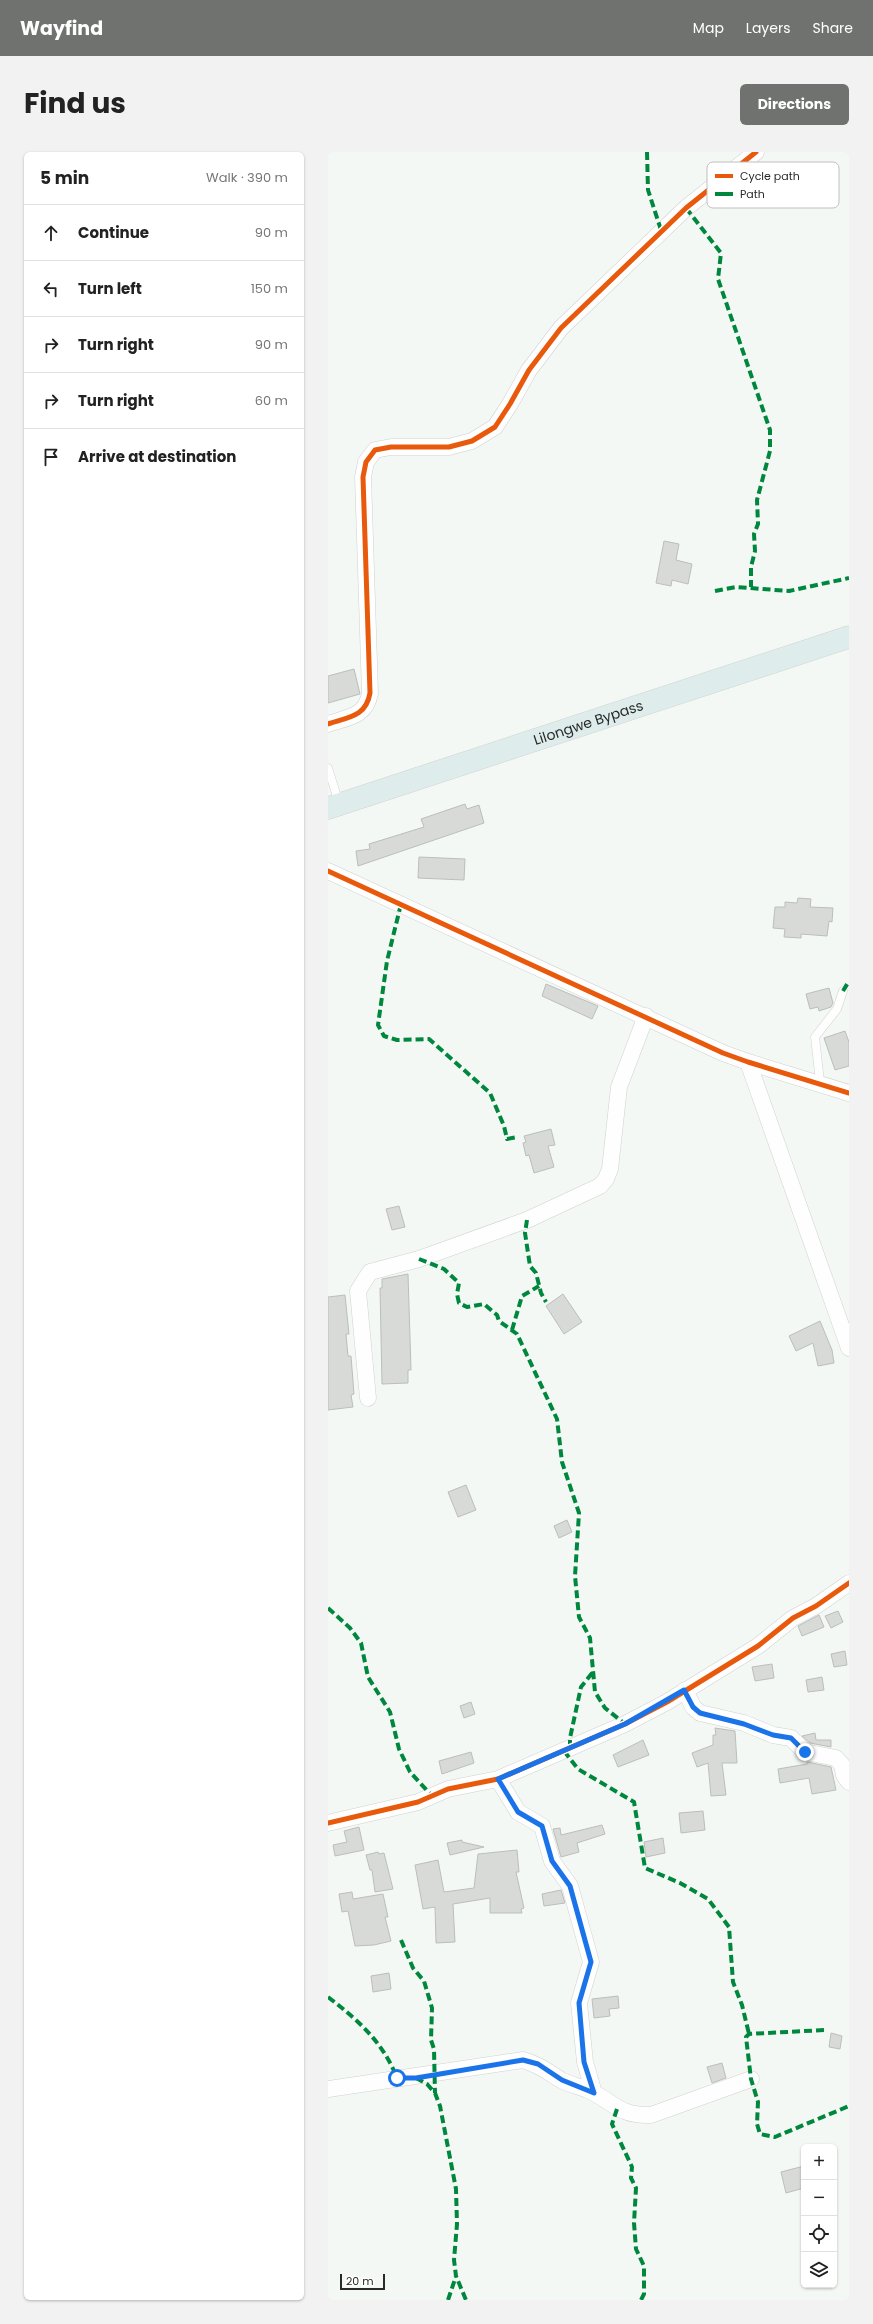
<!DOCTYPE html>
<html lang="en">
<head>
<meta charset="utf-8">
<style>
	body { margin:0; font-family:Poppins,sans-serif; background:#f2f2f2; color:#222 }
	.controls { position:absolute; right:12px; bottom:12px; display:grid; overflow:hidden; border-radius:6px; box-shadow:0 1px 3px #0004 }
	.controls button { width:36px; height:36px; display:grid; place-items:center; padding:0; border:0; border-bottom:1px solid #e0e0e0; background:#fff; color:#222; font:20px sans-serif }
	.scale { position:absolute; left:12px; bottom:10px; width:45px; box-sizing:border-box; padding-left:4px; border:2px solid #272a28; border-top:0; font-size:11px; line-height:14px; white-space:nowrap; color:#272a28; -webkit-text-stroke:3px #fff; paint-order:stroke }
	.stop { position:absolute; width:12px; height:12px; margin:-9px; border:3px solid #1a73e8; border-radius:50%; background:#fff }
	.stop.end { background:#1a73e8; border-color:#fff; box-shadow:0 1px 4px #0008 }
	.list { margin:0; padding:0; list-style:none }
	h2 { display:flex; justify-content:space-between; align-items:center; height:52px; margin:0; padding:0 16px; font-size:17px }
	h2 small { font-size:13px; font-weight:400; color:#767676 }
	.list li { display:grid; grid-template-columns:26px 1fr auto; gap:12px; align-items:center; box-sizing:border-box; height:56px; padding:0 16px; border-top:1px solid #e0e0e0 }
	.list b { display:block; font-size:15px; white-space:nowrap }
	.list em { font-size:13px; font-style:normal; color:#767676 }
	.icon { flex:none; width:22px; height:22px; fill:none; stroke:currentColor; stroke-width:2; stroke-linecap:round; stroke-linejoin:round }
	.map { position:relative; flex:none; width:521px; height:2148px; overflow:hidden; border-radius:6px }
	header { display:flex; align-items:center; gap:24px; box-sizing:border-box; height:56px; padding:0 20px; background:#6f726f; color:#fff }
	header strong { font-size:19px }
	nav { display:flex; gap:22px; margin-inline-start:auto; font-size:14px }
	.intro { display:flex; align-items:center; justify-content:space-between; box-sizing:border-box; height:96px; padding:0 24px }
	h1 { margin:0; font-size:28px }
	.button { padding:10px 18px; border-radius:6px; background:#6f726f; color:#fff; font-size:14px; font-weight:700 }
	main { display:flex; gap:24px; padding:0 24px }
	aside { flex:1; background:#fff; border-radius:6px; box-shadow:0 1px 3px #0004 }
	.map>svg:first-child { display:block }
	.building { fill:#d8dad7; stroke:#bcbebb }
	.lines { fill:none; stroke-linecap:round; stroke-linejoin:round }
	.service-casing { stroke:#cfd2cf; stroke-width:9 }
	.minor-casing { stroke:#cfd2cf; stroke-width:17 }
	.primary-casing { stroke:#d0d2d0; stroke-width:23 }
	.service { stroke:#fdfefd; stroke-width:8 }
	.minor { stroke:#fdfefd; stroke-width:16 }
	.primary { stroke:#deedec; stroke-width:22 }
	.quiet { stroke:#00873e; stroke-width:4; stroke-dasharray:8 4; stroke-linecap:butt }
	.cycleway-casing { stroke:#fff; stroke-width:8 }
	.cycleway { stroke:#e8590c; stroke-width:5 }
	.route { stroke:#1a73e8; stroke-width:5 }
	.labels { text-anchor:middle; stroke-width:3; stroke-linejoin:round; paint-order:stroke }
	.street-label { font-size:14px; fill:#272a28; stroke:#fff }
	.key { fill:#fff; stroke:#bebfbe; stroke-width:1 }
	.key-label { font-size:11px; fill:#272a28 }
</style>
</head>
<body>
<header>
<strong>Wayfind</strong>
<nav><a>Map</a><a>Layers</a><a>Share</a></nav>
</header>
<div class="intro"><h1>Find us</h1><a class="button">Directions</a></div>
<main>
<aside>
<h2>5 min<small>Walk · 390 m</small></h2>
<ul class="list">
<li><svg class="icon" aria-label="ahead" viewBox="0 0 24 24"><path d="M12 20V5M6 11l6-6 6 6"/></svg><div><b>Continue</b></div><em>90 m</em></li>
<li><svg class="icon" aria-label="left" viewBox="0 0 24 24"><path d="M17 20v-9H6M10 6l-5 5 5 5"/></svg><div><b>Turn left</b></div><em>150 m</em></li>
<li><svg class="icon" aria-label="right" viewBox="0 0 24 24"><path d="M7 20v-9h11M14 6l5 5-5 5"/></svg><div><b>Turn right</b></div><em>90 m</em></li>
<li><svg class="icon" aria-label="right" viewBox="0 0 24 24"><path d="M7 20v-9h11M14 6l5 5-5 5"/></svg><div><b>Turn right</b></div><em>60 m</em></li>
<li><svg class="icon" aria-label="arrive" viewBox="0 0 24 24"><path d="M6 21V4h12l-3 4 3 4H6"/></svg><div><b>Arrive at destination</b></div></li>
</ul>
</aside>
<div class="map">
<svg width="521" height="2148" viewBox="0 0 521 2148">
	<rect width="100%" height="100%" fill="#f4f8f4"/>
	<path class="building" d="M336,389L351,392L348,408L364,412L360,432L344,428L343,434L328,431Z
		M26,517L32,542L0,551V524Z
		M137,652L139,657L151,653L156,671L30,714L28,699L42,697L41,692L96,675L93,667Z
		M91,705L137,707L136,728L90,726Z
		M470,746L483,747L482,755L505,756L504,770L501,769L499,784L473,782V786L456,785L457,777L445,776L447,755H457V750L469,751Z
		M218,832L270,854L264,867L214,844Z
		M501,836L505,851L503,855L491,859L490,855L482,857L478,842Z
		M517,879L521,890V914L507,918L496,886Z
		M223,977L227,993L220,994L226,1015L206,1021L201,1003L198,1004L195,991L198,990L196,984Z
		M71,1054L77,1075L64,1078L58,1057Z
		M80,1122L83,1218H80V1231L54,1232L52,1136H54V1127Z
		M235,1142L254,1170L236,1182L218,1154Z
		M17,1143L21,1182H18L20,1204H23L26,1242L23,1243L25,1255L0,1258V1145Z
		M492,1169L504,1198L506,1211L490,1214L485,1191L468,1199L461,1184Z
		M138,1333L148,1358L130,1365L120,1340Z
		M239,1368L244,1380L231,1386L226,1374Z
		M510,1459L515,1470L503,1476L497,1464Z
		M491,1463L496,1475L474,1484L470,1474Z
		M517,1499L519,1513L506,1515L503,1502Z
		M444,1512L446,1526L427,1529L424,1515Z
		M494,1525L496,1538L480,1540L478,1528Z
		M143,1550L147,1562L136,1566L132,1554Z
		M387,1576L407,1579L409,1611H394L398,1643L383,1644L380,1611L369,1615L364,1601L385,1593V1583H388Z
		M487,1581L488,1588H503V1595L482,1591L474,1584Z
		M315,1588L321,1603L290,1615L285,1603Z
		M143,1600L146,1611L114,1622L111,1609Z
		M479,1610L503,1615L508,1638L484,1642L481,1626L452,1631L450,1617L479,1612Z
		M375,1659L377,1678L353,1681L351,1661Z
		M274,1673L277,1682L249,1691L251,1700L233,1705L225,1677L232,1676L233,1683Z
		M31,1675L36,1698L7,1704L5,1693L19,1690L16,1679Z
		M335,1686L337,1701L318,1705L316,1690Z
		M134,1688V1690L156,1695L122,1703L119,1691Z
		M189,1698L191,1720H188L196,1756L193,1757L194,1761H162V1746L125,1752L127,1790L108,1791L107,1755L95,1757L87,1713L110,1708L116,1740L146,1736L150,1702Z
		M50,1700L51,1702L56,1701L65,1737L47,1740L44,1718H42L38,1703Z
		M233,1738L237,1751L216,1754L214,1742Z
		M24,1740L25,1747L55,1742L60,1765H57L63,1789L46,1793L27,1794L20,1759L14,1760L11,1742Z
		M61,1821L63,1837L45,1840L43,1824Z
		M290,1844L291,1856L281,1857L282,1864L266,1866L264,1847Z
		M503,1881L514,1884L512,1897L501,1895Z
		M394,1911L398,1926L384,1931L379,1915Z
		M476,2014V2036L458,2041L453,2020Z"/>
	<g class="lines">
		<g class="service-casing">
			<path id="service" d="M0,616L11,651
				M492,930L487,885L509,857L515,839"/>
		</g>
		<g class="minor-casing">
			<path id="minor" d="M0,572C20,565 38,565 42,541L35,325L38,310L47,298L63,295H121L144,289L167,275L182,252L201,218L233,176L358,56L428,0
				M0,719L395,901L420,910L521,941
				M420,910L521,1196
				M40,1246L30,1139L42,1120L91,1107L199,1068L272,1034L278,1027L282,1017L291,935L318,864
				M357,1538L365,1555L372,1561L416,1571L445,1583L463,1586L477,1600L508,1606L514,1613L516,1623L521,1630
				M170,1627L190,1660L214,1674L224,1709L242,1734L263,1810L251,1851L257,1910L266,1941
				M0,1671L90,1650L120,1637L170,1627L297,1572L339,1550L430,1494L465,1466L488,1454L521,1431
				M0,1937L195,1908C210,1912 220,1920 233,1928C243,1933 254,1935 264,1940C288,1952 292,1964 323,1963L423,1927"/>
		</g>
		<g class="primary-casing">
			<g id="primary">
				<path id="s1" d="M0,656L521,485"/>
			</g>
		</g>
		<use href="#service" class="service"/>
		<use href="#minor" class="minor"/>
		<use href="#primary" class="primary"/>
		<path class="quiet" d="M319,0L320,38L333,78
			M358,56L393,101L390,127L442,278V299L429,348L430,372L426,382L427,399L423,415V435
			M387,439L408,435L461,439L521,426
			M73,752L59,809L50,873L56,884L69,888L101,887L162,941L176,974L179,987L190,985
			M515,839L521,829
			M199,1068L197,1081L202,1114L208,1121L213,1141L218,1150
			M91,1107L116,1117L131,1131L129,1142L131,1151L139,1155L156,1152L169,1163L171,1169L189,1182L229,1267L234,1310L251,1361L247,1424L251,1465L262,1486L267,1540L277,1556L297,1572
			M184,1178L194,1144L211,1134
			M0,1456L22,1476L33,1491L40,1525L62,1560L71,1597L82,1620L105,1645
			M242,1596V1586L253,1535L265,1520
			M236,1599L250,1617L306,1650L317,1716L352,1731L380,1747L401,1775L405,1830L414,1853L421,1882
			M73,1788L85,1816L96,1829L104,1856L103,1888L106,1897L107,1941
			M0,1845C30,1868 55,1890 69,1926
			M496,1878L421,1882L418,1885L423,1927L430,1950L429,1972L432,1982L447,1985L521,1954
			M88,1926L99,1932L107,1941L112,1954L128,2037L129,2072L126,2108L128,2124L138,2148
			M289,1957L284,1972L304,2015L303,2026L308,2036L306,2071L308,2097L316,2114V2142L313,2148
			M120,2148L128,2124"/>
		<g class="cycleway-casing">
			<path id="cycleway" d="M0,572C20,565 38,565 42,541L35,325L38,310L47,298L63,295H121L144,289L167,275L182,252L201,218L233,176L358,56L428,0
				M0,719L395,901L420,910L521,941
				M0,1671L90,1650L120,1637L170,1627L297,1572L339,1550L430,1494L465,1466L488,1454L521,1431"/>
		</g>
		<use href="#cycleway" class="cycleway"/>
	</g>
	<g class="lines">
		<path class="route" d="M69,1926H88L195,1908L210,1912L234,1928L266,1941L256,1910L251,1851L263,1810L242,1734L224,1709L214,1674L190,1660L170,1627L297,1572L356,1538L365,1555L372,1561L416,1572L445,1583L463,1586L477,1600"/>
	</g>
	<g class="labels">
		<g class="street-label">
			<text dy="5" stroke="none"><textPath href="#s1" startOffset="274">Lilongwe Bypass</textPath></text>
		</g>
	</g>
	<rect x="379" y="10" width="132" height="46" rx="6" class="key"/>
	<rect x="387" y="22" width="18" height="4" fill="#e8590c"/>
	<rect x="387" y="40" width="18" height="4" fill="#00873e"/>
	<g class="key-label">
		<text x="412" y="28">Cycle path</text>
		<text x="412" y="46">Path</text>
	</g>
</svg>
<div class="controls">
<button>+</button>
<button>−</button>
<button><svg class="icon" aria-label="locate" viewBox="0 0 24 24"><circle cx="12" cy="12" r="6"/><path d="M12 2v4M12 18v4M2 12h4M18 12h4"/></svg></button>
<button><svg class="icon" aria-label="layers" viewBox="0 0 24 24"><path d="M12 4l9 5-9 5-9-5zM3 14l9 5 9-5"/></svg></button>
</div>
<div class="scale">20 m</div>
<div class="stop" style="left:69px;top:1926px"></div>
<div class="stop end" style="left:477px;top:1600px"></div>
</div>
</main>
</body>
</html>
